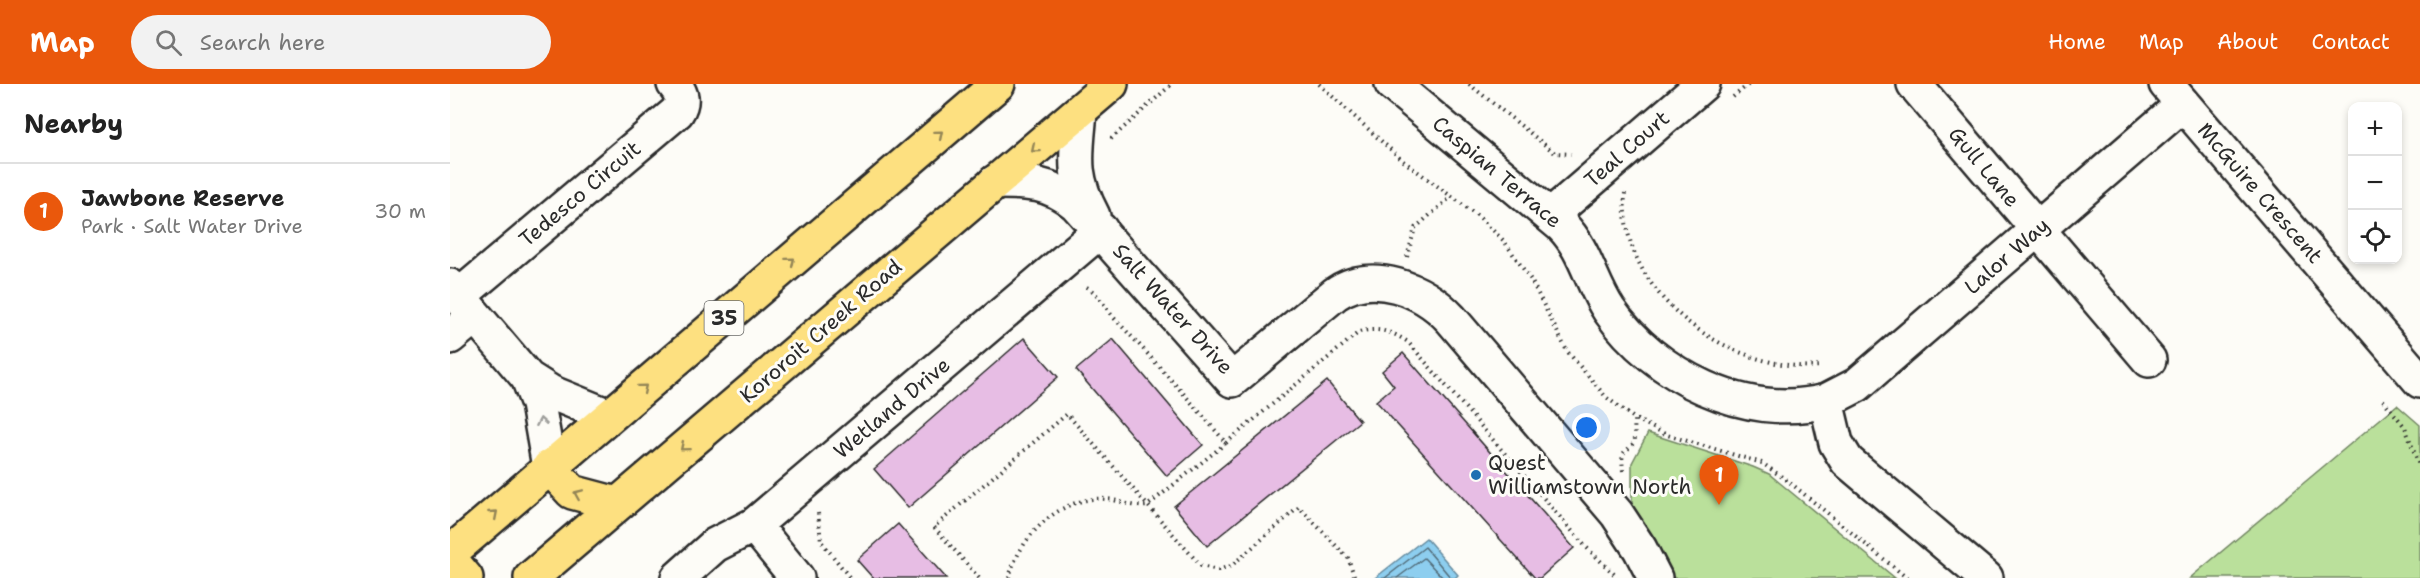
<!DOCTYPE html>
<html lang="en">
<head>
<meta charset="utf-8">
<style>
	body { margin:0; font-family:"Shantell Sans",sans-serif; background:#f2f2f2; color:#222 }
	.controls { position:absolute; right:18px; top:18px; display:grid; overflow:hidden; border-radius:12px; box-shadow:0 3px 9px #0003 }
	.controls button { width:54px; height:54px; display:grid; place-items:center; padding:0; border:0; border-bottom:2px solid #e0e0e0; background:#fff; color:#222; font:30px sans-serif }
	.you { position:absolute; left:1137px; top:344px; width:21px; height:21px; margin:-15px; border:4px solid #fff; border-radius:50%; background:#1a73e8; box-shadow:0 0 0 9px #1a73e833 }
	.badge { display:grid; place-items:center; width:39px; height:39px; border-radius:50%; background:#ea580c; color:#fff; font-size:20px; font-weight:700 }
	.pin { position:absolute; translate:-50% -50px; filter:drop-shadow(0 2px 3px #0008) }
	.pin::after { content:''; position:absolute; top:32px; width:21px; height:18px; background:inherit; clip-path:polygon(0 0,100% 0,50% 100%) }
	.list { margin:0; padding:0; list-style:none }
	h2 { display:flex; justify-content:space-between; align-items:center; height:78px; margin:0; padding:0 24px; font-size:26px }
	h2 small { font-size:20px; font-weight:400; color:#767676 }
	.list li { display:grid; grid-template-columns:39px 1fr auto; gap:18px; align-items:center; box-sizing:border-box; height:96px; padding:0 24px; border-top:2px solid #e0e0e0 }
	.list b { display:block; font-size:22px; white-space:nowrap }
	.list p { margin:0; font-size:20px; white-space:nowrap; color:#767676 }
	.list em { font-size:20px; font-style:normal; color:#767676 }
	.icon { flex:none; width:33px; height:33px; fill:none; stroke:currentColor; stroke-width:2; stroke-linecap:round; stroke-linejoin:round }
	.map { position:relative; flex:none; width:1970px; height:494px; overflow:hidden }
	header { display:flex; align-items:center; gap:36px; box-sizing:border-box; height:84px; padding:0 30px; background:#ea580c; color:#fff }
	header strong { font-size:28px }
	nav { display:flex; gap:33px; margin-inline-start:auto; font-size:21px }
	.search { width:420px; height:54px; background:#f2f2f2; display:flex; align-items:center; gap:15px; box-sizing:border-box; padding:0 21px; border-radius:33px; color:#767676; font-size:22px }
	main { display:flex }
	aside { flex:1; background:#fff }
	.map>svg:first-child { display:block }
	.green { fill:#bae09b; stroke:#728663; stroke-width:1.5 }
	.water { fill:#8dceef; stroke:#668da1; stroke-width:1.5 }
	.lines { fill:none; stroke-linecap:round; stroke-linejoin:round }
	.shore { stroke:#526c79; stroke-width:1.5 }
	.building { fill:#e7bde4; stroke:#2b2b2b; stroke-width:1.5 }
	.minor-casing { stroke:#2b2b2b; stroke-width:38 }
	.major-casing { stroke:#2b2b2b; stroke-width:38 }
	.path { stroke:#2b2b2b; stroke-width:4; stroke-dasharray:1.5 4.5; stroke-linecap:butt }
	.minor { stroke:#fdfcf7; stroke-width:33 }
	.major { stroke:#fde080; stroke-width:33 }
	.oneway { stroke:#948656 }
	.oneway2 { stroke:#9e9e9b }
	.poi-dot { fill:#1f6fb2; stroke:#fdfcf7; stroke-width:2 }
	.labels { text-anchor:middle; stroke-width:6; stroke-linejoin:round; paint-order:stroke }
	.shield { fill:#fdfcf7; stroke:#6a6a68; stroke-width:1.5 }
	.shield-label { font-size:20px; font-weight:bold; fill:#2b2b2b }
	.street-label { font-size:21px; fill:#2b2b2b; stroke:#fdfcf7 }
	.poi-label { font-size:21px; fill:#2b2b2b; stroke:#fdfcf7; text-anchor:start }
</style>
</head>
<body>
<header>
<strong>Map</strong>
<div class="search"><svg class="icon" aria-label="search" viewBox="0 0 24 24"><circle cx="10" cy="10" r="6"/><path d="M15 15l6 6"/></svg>Search here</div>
<nav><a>Home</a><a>Map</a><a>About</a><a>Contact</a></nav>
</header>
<main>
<aside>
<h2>Nearby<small></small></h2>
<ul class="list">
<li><span class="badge">1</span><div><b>Jawbone Reserve</b><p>Park · Salt Water Drive</p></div><em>30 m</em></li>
</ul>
</aside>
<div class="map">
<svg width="1970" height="494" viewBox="0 0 1970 494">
	<rect width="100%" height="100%" fill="#fdfcf7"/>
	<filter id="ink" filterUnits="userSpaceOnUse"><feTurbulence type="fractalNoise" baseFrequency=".0167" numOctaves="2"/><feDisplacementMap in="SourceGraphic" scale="12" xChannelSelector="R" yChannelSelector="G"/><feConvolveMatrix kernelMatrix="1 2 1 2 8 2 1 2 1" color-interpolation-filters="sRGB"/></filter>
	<g filter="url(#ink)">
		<path class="green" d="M1947,321L1970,341V494H1740Z
			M1198,349L1303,383L1319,390L1445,494H1223L1182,422V379Z"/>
		<path class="water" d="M976,454L1008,491L1005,494H925Z"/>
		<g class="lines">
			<path class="shore" d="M935,494L975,463L1001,494
				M947,494L974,474L993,494"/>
		</g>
		<path class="building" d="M574,254L608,293L458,424L424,385Z
			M663,255L753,361L717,392L626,286Z
			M953,269L1124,464L1090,494H1085L926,317L944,302L932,287Z
			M877,297L910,337L757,462L724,422Z
			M448,440L496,494H423L407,476Z"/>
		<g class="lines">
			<g class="minor-casing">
				<path id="minor" d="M942,0L1112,142C1135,165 1141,199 1159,226C1205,292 1295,337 1376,317L1386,359L1397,377L1536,494
					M1464,0L1699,276
					M1716,0L1970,297
					M630,28C626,72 621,91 643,132
					M545,98C579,98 599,98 626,120L782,296L885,210C922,184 973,205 1001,235L1167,430L1190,465L1205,494
					M1101,131L1253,0
					M0,202L78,294L100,308L159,332
					M9,212L227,28C234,17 232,10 224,0
					M0,253L25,232
					M78,294L88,320L99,383
					M1376,317L1407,301L1733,20
					M304,441L347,494
					M228,494L265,461L304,441L651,146"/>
			</g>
			<g class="major-casing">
				<path id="major" d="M99,383L122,408L167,420
					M0,469L548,0
					M0,475L16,494
					M81,494L661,0"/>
			</g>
			<path class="path" d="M869,0L952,76L1028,132L1054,157L1081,196L1117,267L1156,313L1184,334L1217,351L1312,379L1338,397L1457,494
				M1019,0L1105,69L1121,70
				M1283,13L1299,0
				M661,55L722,0
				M1175,109C1167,209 1278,289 1371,282
				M957,173L965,144L1001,113
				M1933,316L1955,343L1970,384
				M776,359L909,248C928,243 941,247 958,258L1136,463L1166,492
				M1173,387C1171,363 1173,373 1185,357L1184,334
				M368,429L371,457L400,494
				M529,494L484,443L617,330L751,482L768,486L781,482L849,423L898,474L905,494
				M559,494C569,453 610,411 656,415C670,416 683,424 697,422L776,359C740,316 703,275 665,235C654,223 650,210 635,202"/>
			<use href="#minor" class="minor"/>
			<use href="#major" class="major"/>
		</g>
		<defs><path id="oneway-chevron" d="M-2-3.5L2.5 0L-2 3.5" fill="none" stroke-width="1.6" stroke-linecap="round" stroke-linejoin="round" transform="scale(1.5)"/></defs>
		<g class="oneway">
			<use href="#oneway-chevron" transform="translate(489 50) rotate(-40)"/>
			<use href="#oneway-chevron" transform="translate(585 65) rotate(140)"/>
			<use href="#oneway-chevron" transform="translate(341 177) rotate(-40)"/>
			<use href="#oneway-chevron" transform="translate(193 304) rotate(-40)"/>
			<use href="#oneway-chevron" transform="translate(234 363) rotate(140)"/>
			<use href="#oneway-chevron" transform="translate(128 410) rotate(-157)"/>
			<use href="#oneway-chevron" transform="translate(44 430) rotate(-41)"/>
		</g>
		<use class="oneway2" href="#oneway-chevron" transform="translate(91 338) rotate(-100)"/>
	</g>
	<circle class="poi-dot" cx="1026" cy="391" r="6"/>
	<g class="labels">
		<rect class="shield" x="254.5" y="217" width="39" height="34" rx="4.5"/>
		<g class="shield-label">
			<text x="274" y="241">35</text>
		</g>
		<g class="street-label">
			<text transform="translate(1177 65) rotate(-41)" y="7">Teal Court</text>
			<text transform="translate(1534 83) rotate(50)" y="7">Gull Lane</text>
			<text transform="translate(1047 88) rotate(40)" y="7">Caspian Terrace</text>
			<text transform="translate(1810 109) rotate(49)" y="7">McGuire Crescent</text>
			<text transform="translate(130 110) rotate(-40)" y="7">Tedesco Circuit</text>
			<text transform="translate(1557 172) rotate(-41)" y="7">Lalor Way</text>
			<text transform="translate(723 225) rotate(48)" y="7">Salt Water Drive</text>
			<text transform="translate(371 247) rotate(-41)" y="7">Kororoit Creek Road</text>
			<text transform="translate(442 324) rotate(-40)" y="7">Wetland Drive</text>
		</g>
		<g class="poi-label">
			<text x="1038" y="386">Quest<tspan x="1038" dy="24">Williamstown North</tspan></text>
		</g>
	</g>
</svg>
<div class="controls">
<button>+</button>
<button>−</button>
<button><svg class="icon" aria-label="locate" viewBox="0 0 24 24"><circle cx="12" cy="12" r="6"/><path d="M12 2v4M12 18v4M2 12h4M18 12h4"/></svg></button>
</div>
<div class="you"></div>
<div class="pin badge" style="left:1269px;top:421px">1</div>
</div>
</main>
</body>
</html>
